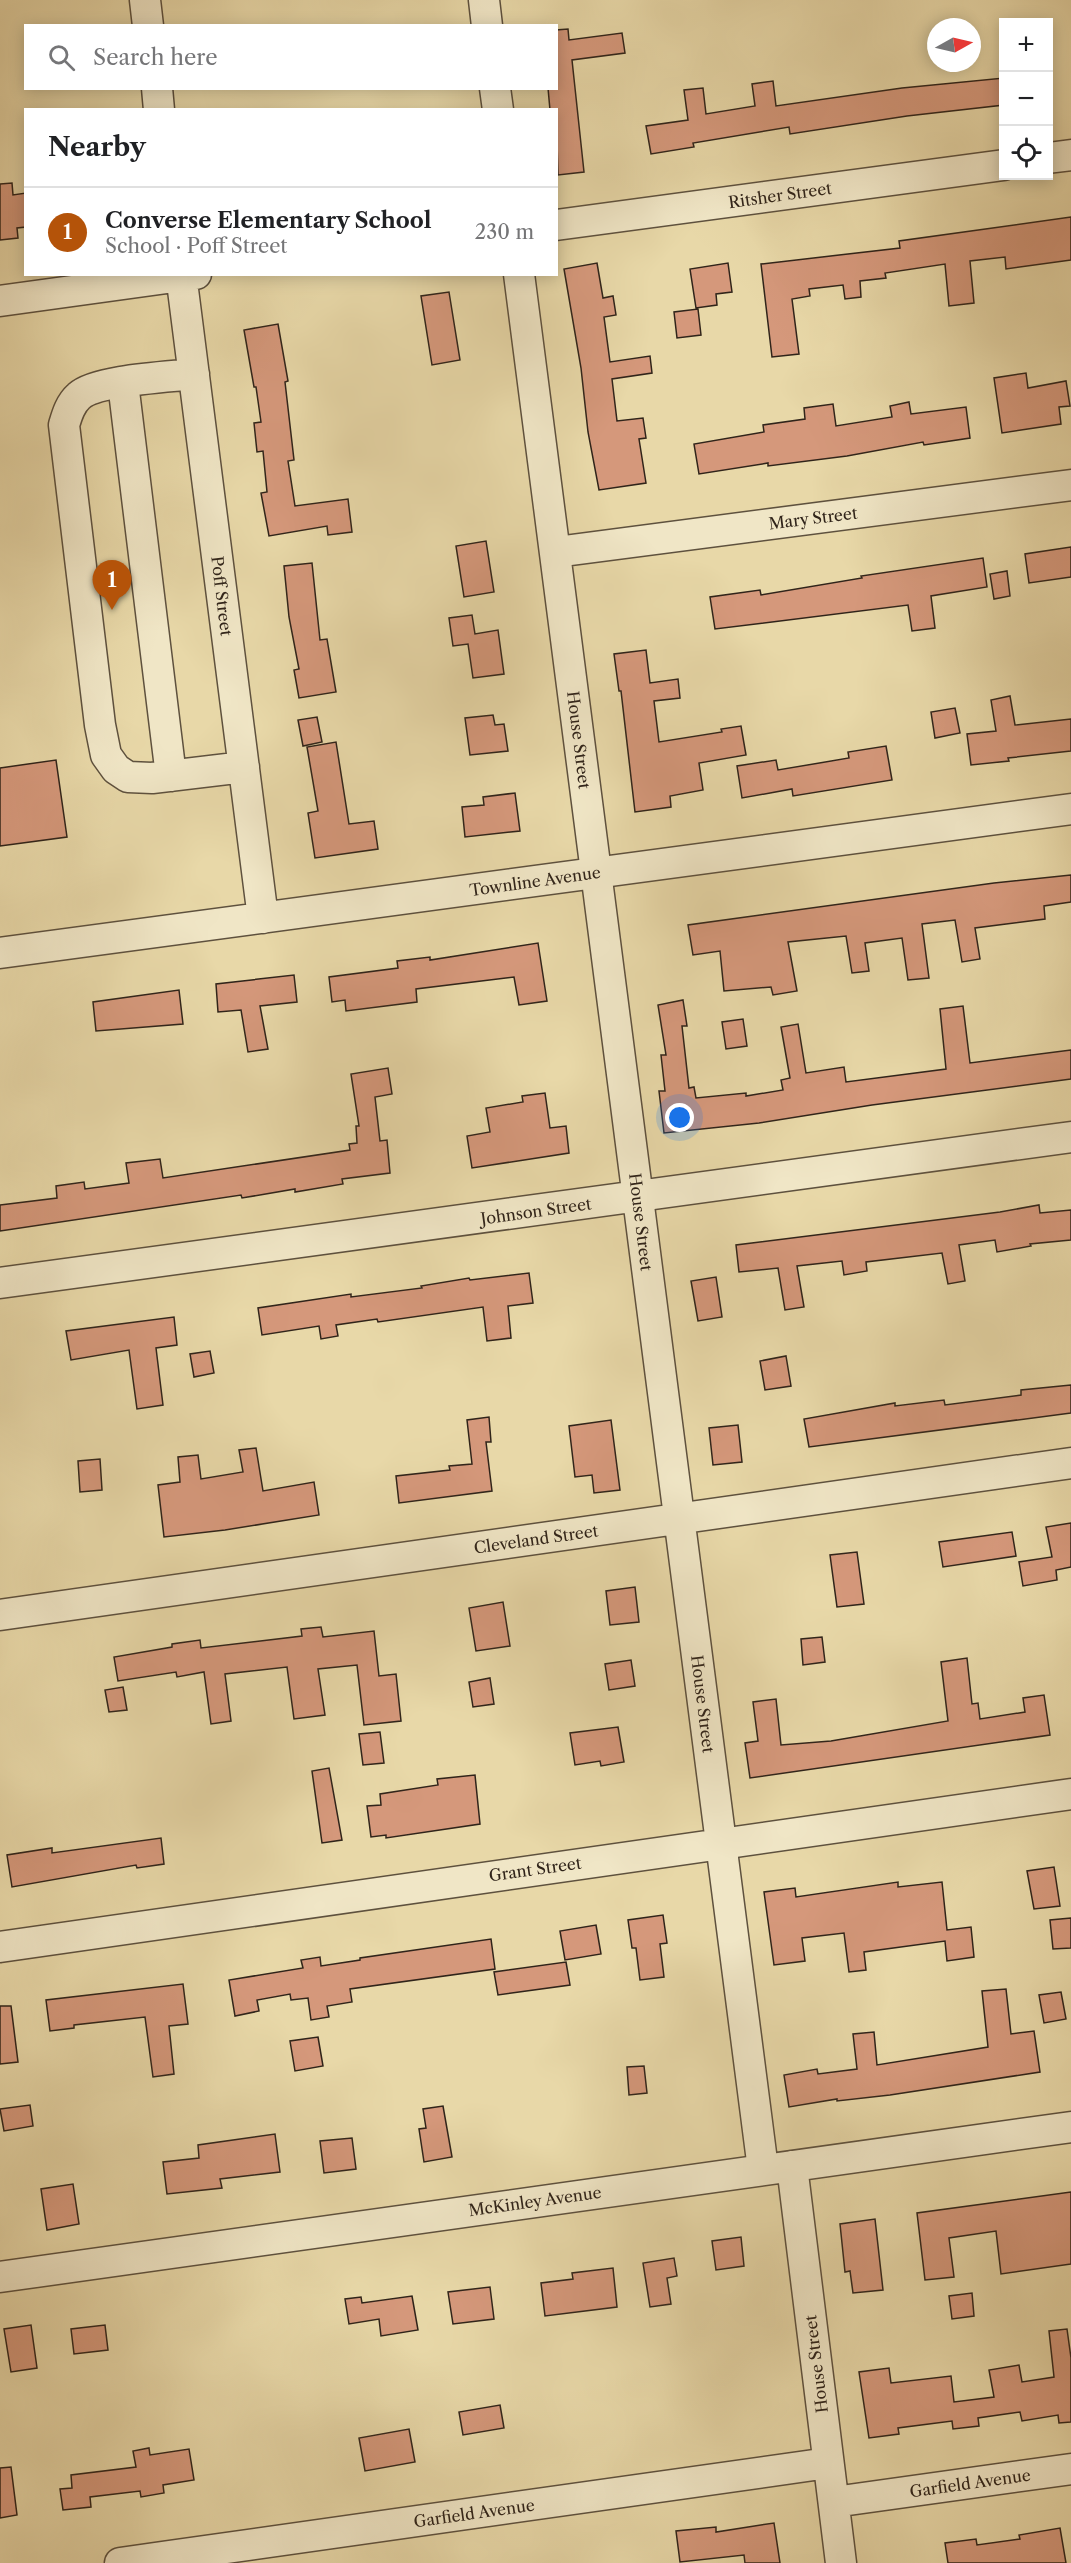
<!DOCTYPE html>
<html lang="en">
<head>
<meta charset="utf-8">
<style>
	body { margin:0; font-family:"Libre Caslon Text",serif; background:#f2f2f2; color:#202124 }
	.controls { position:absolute; right:18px; top:18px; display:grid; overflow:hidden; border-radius:0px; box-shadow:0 3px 15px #0003 }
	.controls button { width:54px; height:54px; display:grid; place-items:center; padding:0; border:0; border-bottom:2px solid #e0e0e0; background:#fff; color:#202124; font:30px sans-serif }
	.compass { position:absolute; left:927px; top:18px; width:54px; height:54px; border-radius:50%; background:#fff; box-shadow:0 3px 15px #0003; rotate:82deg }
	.you { position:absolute; left:680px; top:1118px; width:21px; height:21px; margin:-15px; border:4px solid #fff; border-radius:50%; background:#1a73e8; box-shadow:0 0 0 9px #1a73e833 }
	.badge { display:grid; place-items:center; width:39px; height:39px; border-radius:50%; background:#b45309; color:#fff; font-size:20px; font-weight:700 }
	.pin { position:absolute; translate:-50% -50px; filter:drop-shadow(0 2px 3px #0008) }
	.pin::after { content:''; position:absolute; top:32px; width:21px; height:18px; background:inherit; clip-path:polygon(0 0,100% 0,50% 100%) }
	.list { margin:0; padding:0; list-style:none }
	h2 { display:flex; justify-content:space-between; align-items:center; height:78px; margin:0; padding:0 24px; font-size:26px }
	h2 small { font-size:20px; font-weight:400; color:#757577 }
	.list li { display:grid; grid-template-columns:39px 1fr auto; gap:18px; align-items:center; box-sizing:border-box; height:90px; padding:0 24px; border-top:2px solid #e0e0e0 }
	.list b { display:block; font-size:22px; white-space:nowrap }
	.list p { margin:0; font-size:20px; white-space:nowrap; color:#757577 }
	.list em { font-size:20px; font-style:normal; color:#757577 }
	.icon { flex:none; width:33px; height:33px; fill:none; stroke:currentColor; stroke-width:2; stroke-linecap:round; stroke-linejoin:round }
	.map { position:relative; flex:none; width:1071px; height:2563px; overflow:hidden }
	.search { position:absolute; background:#fff; box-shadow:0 3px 15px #0003; left:24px; top:24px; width:534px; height:66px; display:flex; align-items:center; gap:15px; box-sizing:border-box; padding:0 21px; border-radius:0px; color:#757577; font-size:22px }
	.panel { position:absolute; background:#fff; box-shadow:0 3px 15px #0003; left:24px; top:108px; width:534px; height:168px; border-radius:0px }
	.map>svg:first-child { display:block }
	.building { fill:#d5987b; stroke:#30241a; stroke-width:1.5 }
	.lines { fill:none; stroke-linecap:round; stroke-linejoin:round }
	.minor-casing { stroke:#5e513e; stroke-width:33 }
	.minor { stroke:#f0e6c6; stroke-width:30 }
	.labels { text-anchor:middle; stroke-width:6; stroke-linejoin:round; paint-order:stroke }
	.street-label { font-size:16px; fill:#30241a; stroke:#f0e6c6 }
</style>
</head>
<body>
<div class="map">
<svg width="1071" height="2563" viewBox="0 0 1071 2563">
	<rect width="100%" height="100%" fill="#e8d8a8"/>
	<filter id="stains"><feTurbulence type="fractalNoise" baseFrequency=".00333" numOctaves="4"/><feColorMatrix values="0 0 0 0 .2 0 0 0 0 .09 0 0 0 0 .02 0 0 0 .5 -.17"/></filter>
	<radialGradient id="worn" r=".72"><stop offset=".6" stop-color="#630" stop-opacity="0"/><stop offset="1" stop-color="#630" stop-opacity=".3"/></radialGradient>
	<path class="building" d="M568,29L569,40L622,33L625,53L572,60L584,172L558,175L556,110H550L548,88H556V30Z
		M1004,78V105L907,116L790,134L789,127L693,143L694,147L651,154L646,126L688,120L684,90L703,88L706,114L755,106L752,84L773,81L776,106L902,88Z
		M12,183L13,195L26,193V227L17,228L18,238L0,240V184Z
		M1071,217V260L1006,269L1005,257L970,261L974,303L949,306L945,264L885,273L886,278L860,281L861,297L845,299L843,285L809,289L810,296L792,299L799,354L772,357L761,264L900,248L899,241Z
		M597,263L603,298L613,296L616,315L604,317L610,362L650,356L652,373L612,379L617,421L643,418L646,438L639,439L646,483L599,490L588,432L581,368L564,269Z
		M728,263L732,292L716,294L717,305L696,308L690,269Z
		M449,292L460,360L432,365L421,296Z
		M698,309L701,335L677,338L674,312Z
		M278,324L288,381L285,382L294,460L288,461L295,506L348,499L352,532L328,535L327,526L269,536L261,493L267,492L263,451L257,452L254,423L261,422L256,387H254L244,330Z
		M1026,373L1028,388L1066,381L1070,406L1059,407L1061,424L1002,433L994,378Z
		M909,402L911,414L966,407L970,438L924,445L923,442L847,456L768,466V463L699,474L694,444L764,432L763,425L805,419L804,408L833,404L836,426L892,417L890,406Z
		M486,541L494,592L464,597L456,546Z
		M1071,547V577L1029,583L1025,554Z
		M983,558L987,587L931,596L935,628L912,631L908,605L715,629L710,597L760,590L761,595L862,578L861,576Z
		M312,563L320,640L327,639L336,692L299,698L294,670L299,669L289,617L284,566Z
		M1007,571L1010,596L994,599L990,574Z
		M472,615L475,634L498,630L504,674L473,678L468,644L453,646L449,618Z
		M646,650L650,683L678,679L680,698L654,701L659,742L722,732L721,729L741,726L746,755L699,763L703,790L670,796L671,807L635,812L621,691H619L614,654Z
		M1010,696L1015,725L1071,719V751L1008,758L1009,761L971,765L967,734L996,731L991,700Z
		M955,708L960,733L935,738L931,712Z
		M493,715L495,725L504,724L508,751L470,755L465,718Z
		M317,717L322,742L303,746L298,720Z
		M336,742L349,824L374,821L378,849L315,858L308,813L318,811L307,747Z
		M886,746L892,780L793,796L792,789L742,798L737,766L776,760L778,770L849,758L848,752Z
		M56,760L67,837L0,846V768Z
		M515,793L520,831L465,837L462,807L484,805L483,797Z
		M1071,875V902L1044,906L1045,919L975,928L980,959L962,962L955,920L922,924L929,978L908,980L902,938L865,943L869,971L852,973L846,936L788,942L797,991L773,995L771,987L724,991L720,951L693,955L688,925L994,883Z
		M538,943L547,1001L519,1005L514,977L416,989L417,1002L346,1011L345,1000L332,1002L329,977L398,968L397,961L430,957V960Z
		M294,975L297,1002L260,1006L268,1049L248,1052L241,1010L218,1012L216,984Z
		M179,990L183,1024L96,1031L93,1002Z
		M683,1000L687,1026H682L689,1088L694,1087L696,1098L746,1093V1096L783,1090L781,1080L790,1078L781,1027L798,1024L806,1073L844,1067L846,1082L946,1069L940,1009L963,1006L970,1063L1071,1050V1079L872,1105L759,1123L664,1133L659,1091H665L661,1055H666L658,1005Z
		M743,1019L747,1046L726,1049L722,1022Z
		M388,1068L392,1094L375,1097L380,1141L387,1140L390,1173L342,1179L343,1184L295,1192V1189L242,1198L241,1195L0,1231V1205L57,1198L56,1186L84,1182L85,1189L129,1183L126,1163L160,1159L163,1178L350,1150L349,1144L357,1143L356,1126H359L351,1074Z
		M545,1093L550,1128L566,1126L569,1153L472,1168L467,1136L490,1132L486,1108L523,1102L522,1096Z
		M1039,1205L1040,1213L1071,1210V1240L1030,1244L1031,1246L997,1252L995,1240L959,1245L965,1281L948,1284L942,1253L866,1262L867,1271L844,1275L842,1261L797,1266L804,1307L785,1310L778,1268L739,1272L736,1245L1000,1212Z
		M529,1273L533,1303L508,1306L511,1338L487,1341L483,1307L378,1322L377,1319L336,1325L338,1336L321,1339L319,1326L262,1335L258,1308L351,1294V1297L422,1288L421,1286L469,1278L470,1280Z
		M716,1277L722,1317L698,1321L691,1281Z
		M174,1317L177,1345L156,1348L163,1405L137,1409L129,1350L71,1360L66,1331Z
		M210,1351L214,1373L194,1377L190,1354Z
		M786,1356L791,1386L765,1390L760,1361Z
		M1071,1385V1413L809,1447L804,1419L895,1403V1406L944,1400L945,1405L1021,1395V1390Z
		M489,1417L491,1442H486L492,1491L399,1503L396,1476L450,1470L449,1466L472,1464L467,1420Z
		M611,1420L620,1490L594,1493L592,1475L575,1477L569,1426Z
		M738,1425L742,1462L713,1465L709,1428Z
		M256,1448L263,1491L314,1482L319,1515L225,1530L164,1537L158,1485L180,1482L178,1457L198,1455L201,1479L243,1472L239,1450Z
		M100,1459L102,1490L80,1492L78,1461Z
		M1071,1523V1567L1056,1570L1057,1580L1023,1586L1019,1562L1052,1557L1046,1527Z
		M1012,1532L1016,1556L943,1567L939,1542Z
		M857,1552L864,1604L837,1607L830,1555Z
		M635,1587L639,1622L610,1625L606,1591Z
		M503,1602L510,1646L476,1651L469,1608Z
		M321,1627L323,1637L374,1631L379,1676L396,1674L401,1721L364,1725L357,1665L318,1669L325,1715L294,1719L287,1667L225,1674L231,1721L211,1724L204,1672L177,1677L176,1672L118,1681L114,1657L172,1647V1644L200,1640L201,1648L302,1636L301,1629Z
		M822,1637L825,1662L803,1665L801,1639Z
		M967,1658L972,1704L978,1703L980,1719L1025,1712L1023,1698L1044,1695L1050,1735L750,1778L745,1743L758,1741L753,1702L776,1699L781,1745L831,1741L948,1721L941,1662Z
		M631,1660L635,1686L609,1690L605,1664Z
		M490,1678L494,1704L473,1707L469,1682Z
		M123,1687L127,1710L109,1712L105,1690Z
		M618,1727L624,1762L601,1766L600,1761L575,1765L570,1733Z
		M380,1732L384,1763L363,1765L359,1734Z
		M329,1768L342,1840L322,1843L312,1771Z
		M475,1775L480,1824L386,1838V1835L371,1837L367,1806L381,1805L380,1794L438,1785L437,1779Z
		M161,1838L164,1864L137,1868L136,1865L12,1887L7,1855L52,1848V1853Z
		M1054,1867L1060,1906L1034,1909L1027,1871Z
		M898,1882V1887L942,1882L947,1930L971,1927L974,1957L947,1961L945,1941L864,1952L866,1970L849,1972L844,1933L802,1938L805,1961L774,1965L764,1892L795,1888L796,1897Z
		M663,1915L667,1943L660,1944L664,1977L640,1980L636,1948H632L628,1920Z
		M1071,1918V1948L1053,1949L1050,1920Z
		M596,1925L601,1954L565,1960L560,1931Z
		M491,1939L495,1969L350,1989L352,2002L327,2006L329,2017L311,2020L308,1998L291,2000L290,1994L257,2000L259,2011L235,2016L229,1980L303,1968L301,1960L320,1957L321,1966L360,1960V1958Z
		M566,1962L570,1985L498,1995L494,1972Z
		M183,1984L188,2024L169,2026L174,2074L153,2077L145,2017L74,2025V2028L50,2031L46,2000Z
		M1006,1989L1011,2034L1034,2031L1040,2072L890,2095L837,2101V2099L789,2107L784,2075L817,2069L818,2074L857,2069L853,2034L874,2032L877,2065L988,2047L982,1991Z
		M1061,1992L1066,2019L1044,2023L1039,1995Z
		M0,2006H11L18,2062L0,2064Z
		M318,2037L323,2066L295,2071L290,2041Z
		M644,2066L647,2093L629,2095L627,2067Z
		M30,2105L33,2126L4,2131L0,2109Z
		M443,2106L452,2157L424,2162L419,2129L426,2128L423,2109Z
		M275,2134L280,2172L220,2179L222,2188L167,2194L163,2162L199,2158L198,2145Z
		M352,2138L356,2169L324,2173L320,2141Z
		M73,2184L79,2224L47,2230L41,2189Z
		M1071,2192V2264L1001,2274L996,2231L949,2238L954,2277L925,2280L917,2213Z
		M875,2219L883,2290L853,2293L850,2271L845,2272L840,2224Z
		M741,2237L744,2266L716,2270L712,2241Z
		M674,2258L677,2276L667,2278L671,2304L650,2307L643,2263Z
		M613,2268L617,2307L545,2316L541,2283L573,2279L572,2273Z
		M490,2287L494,2319L453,2324L448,2292Z
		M972,2293L974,2316L952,2319L949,2296Z
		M412,2296L418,2330L381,2336L379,2319L349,2324L345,2299L361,2297L362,2303Z
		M31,2325L37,2368L11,2372L4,2329Z
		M105,2325L108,2350L74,2354L71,2329Z
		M1067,2329L1071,2358V2422L1059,2423L1058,2415L1022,2421L1020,2412L978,2418L979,2426L953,2429L952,2421L898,2428L899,2434L869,2438L859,2372L889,2368L891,2383L951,2376L954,2402L994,2397L989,2370L1019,2365L1022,2382L1054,2377L1049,2331Z
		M500,2405L504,2428L463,2435L459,2412Z
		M409,2429L415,2462L365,2471L359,2438Z
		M149,2448L150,2455L189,2449L194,2480L163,2485L164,2493L141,2497L140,2491L90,2497L91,2507L63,2510L60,2489L72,2488L71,2475L136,2467L133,2451Z
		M11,2467L17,2515L0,2518V2468Z
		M774,2523L780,2563H745L744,2555L680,2562L676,2531L716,2527V2532Z
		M1060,2528L1066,2563H948L945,2543L976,2539L977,2545L1020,2539L1019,2535Z"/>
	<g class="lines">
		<g class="minor-casing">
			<path id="minor" d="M145,0L148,26
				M484,0L487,26
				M157,88L159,110
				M495,88L498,110
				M1048,158L1071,155
				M556,225L1004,165
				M181,274L263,918
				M519,274L763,2169
				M0,301L196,274
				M194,374C168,377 96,380 79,396C70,404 67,415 64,425L100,725L106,755L116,769L128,777L152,778L244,767
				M123,383L171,776
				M556,552L1071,485
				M0,953L1071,809
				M0,1283L1071,1137
				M0,1615L1071,1463
				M0,1947L1071,1794
				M792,2166L841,2563
				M0,2277L1071,2127
				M834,2502L1071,2469
				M120,2563L828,2463"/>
		</g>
		<use href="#minor" class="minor"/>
	</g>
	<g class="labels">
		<g class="street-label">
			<text transform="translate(780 195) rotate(-8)" y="6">Ritsher Street</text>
			<text transform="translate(813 518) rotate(-7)" y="6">Mary Street</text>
			<text transform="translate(222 596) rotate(83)" y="6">Poff Street</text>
			<text transform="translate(579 740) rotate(83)" y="6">House Street</text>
			<text transform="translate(535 881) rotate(-8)" y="6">Townline Avenue</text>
			<text transform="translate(536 1211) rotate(-8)" y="6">Johnson Street</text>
			<text transform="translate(641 1222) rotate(83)" y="6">House Street</text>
			<text transform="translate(536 1539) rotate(-8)" y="6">Cleveland Street</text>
			<text transform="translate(703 1704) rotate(83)" y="6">House Street</text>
			<text transform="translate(535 1869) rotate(-8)" y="6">Grant Street</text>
			<text transform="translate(535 2201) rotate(-8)" y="6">McKinley Avenue</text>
			<text transform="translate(816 2364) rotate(-97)" y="6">House Street</text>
			<text transform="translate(970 2483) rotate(-8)" y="6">Garfield Avenue</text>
			<text transform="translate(474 2513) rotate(-8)" y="6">Garfield Avenue</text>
		</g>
	</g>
	<rect width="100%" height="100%" filter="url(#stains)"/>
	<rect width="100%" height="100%" fill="url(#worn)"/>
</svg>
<div class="controls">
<button>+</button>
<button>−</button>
<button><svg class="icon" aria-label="locate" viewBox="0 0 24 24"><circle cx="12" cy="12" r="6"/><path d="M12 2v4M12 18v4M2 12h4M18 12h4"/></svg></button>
</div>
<svg class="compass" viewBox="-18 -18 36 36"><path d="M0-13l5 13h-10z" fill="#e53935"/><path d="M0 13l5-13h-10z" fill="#757577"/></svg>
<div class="you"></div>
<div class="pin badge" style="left:112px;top:610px">1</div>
<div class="search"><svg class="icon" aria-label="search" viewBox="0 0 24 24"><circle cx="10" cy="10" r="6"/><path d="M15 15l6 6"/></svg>Search here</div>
<section class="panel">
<h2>Nearby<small></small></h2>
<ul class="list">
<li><span class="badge">1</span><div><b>Converse Elementary School</b><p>School · Poff Street</p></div><em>230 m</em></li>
</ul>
</section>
</div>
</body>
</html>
